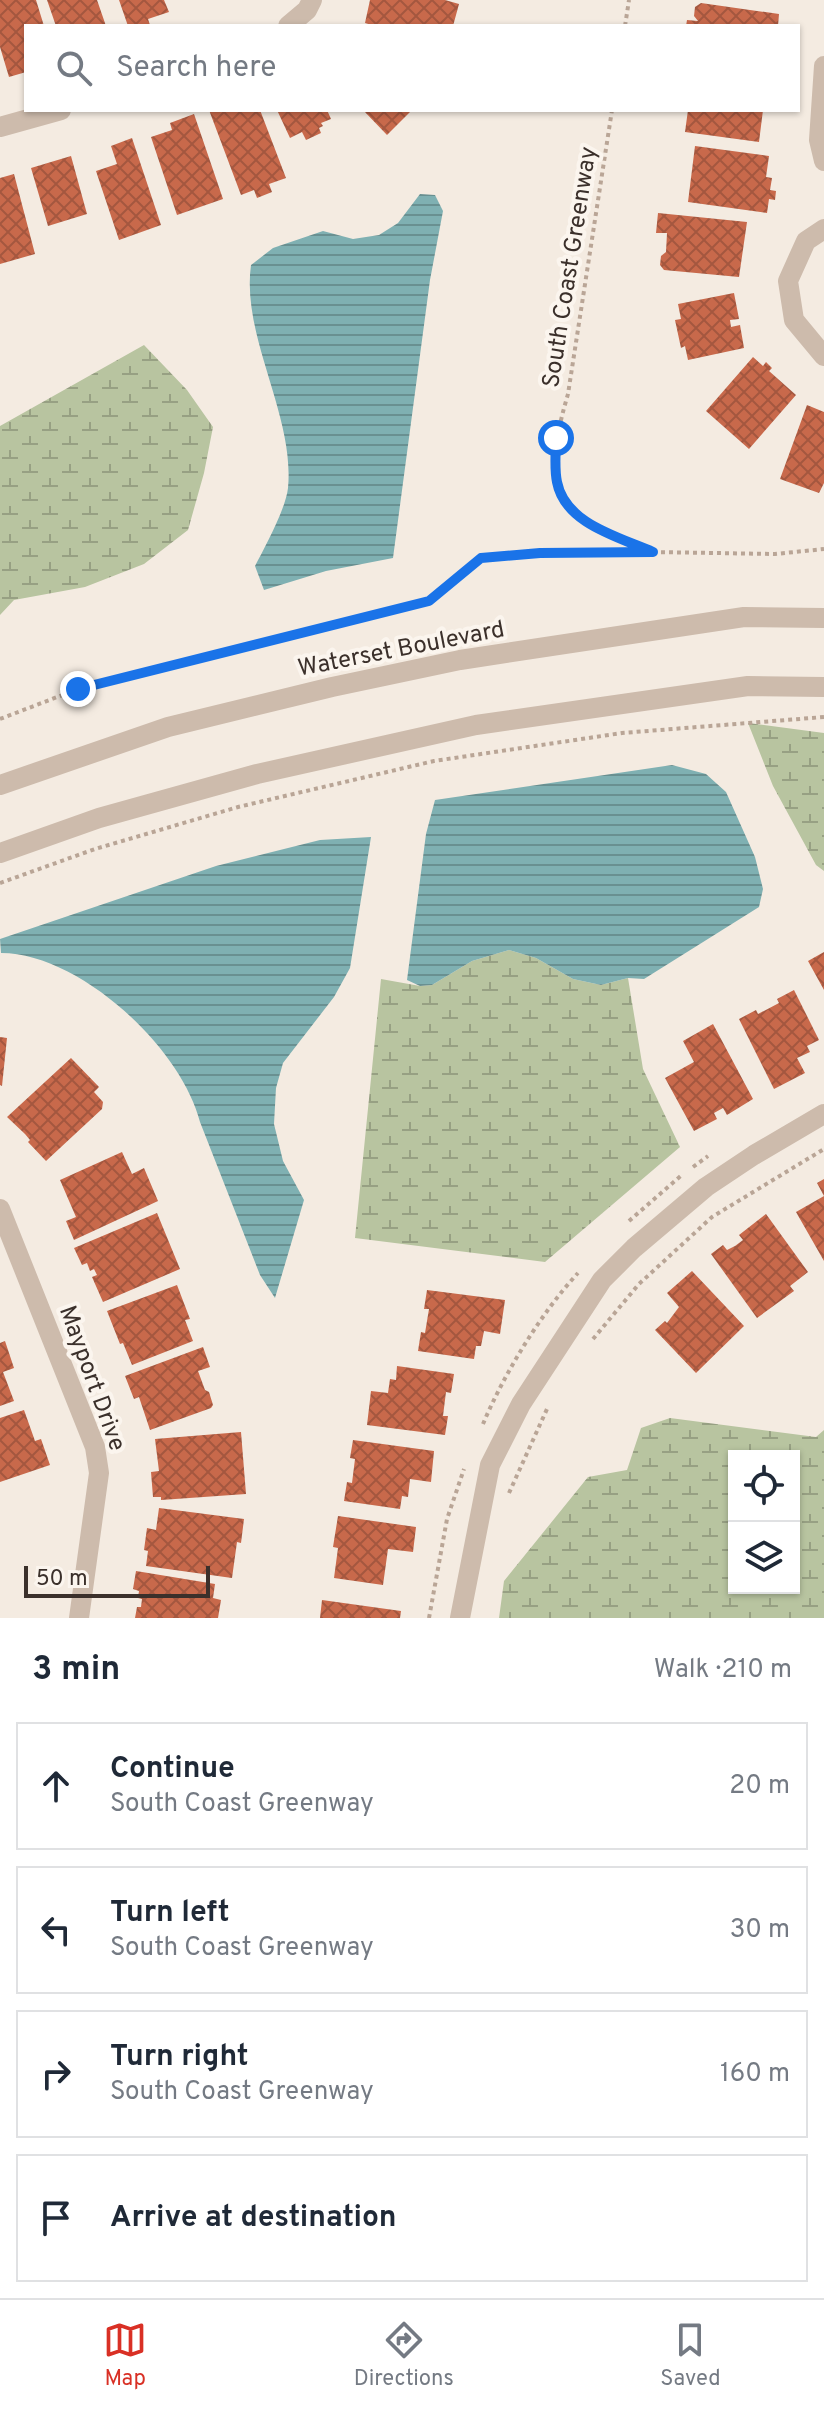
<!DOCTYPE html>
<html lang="en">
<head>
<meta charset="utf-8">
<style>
	body { margin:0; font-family:Overpass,sans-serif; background:#f2f2f3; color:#1f2937 }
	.controls { position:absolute; right:24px; bottom:24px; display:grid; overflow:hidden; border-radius:0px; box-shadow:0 2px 6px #0004 }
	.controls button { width:72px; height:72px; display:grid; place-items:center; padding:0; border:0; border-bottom:2px solid #e0e1e3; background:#fff; color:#1f2937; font:40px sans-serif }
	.scale { position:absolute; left:24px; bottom:20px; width:186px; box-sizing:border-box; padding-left:8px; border:4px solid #3b302b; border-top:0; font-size:22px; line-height:28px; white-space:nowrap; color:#3b302b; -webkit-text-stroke:6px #fbf5ee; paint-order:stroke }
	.stop { position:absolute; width:24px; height:24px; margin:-18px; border:6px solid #1a73e8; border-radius:50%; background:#fff }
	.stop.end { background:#1a73e8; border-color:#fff; box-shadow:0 2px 8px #0008 }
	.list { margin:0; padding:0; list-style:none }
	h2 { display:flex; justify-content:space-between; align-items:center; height:104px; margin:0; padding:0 32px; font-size:34px }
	h2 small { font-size:26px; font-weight:400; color:#747a83 }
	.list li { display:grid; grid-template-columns:52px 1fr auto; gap:24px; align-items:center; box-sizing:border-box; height:128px; margin:0 16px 16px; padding:0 16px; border:2px solid #e0e1e3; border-radius:0px }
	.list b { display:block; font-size:30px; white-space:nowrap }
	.list p { margin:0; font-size:26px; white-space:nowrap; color:#747a83 }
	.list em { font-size:26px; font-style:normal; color:#747a83 }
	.icon { flex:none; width:44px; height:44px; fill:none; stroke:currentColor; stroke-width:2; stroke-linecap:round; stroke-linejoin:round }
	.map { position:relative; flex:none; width:824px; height:1618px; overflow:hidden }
	.search { position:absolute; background:#fff; box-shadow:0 2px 6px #0004; left:24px; right:24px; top:24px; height:88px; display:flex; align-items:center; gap:20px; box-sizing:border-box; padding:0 28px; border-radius:0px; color:#747a83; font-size:30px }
	.sheet { height:680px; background:#fff }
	nav { display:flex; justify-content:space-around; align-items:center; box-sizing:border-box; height:112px; border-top:2px solid #e0e1e3; background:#fff; font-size:22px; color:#747a83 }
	nav a { display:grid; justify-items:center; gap:4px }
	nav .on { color:#d93025 }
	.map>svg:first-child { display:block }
	.wetland { fill:url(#wetland-marsh); fill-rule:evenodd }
	.water { fill:url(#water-rules) }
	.building { fill:url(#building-cross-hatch) }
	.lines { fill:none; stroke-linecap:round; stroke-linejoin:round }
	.path { stroke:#b9a596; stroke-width:4; stroke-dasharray:4 4; stroke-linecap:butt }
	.minor { stroke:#cdbbac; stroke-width:20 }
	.route { stroke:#1a73e8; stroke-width:10 }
	.labels { text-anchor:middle; stroke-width:8; stroke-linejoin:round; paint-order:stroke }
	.street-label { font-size:24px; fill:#3b302b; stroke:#fbf5ee }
</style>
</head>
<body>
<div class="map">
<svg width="824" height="1618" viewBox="0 0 824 1618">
	<defs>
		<pattern id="wetland-marsh" width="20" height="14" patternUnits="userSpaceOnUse" patternTransform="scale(2)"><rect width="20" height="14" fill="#b8c4a0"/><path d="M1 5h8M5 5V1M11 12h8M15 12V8" fill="none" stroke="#97a083"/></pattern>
		<pattern id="water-rules" width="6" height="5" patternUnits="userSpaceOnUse" patternTransform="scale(2)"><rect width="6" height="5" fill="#7fb0b2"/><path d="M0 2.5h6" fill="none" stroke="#699091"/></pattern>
		<pattern id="building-cross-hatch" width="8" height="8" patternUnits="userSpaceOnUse" patternTransform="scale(2)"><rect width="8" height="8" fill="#c8694b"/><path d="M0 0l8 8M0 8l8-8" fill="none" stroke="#a4573f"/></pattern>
	</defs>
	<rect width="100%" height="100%" fill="#f4ebe1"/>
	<path class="wetland" d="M144,345L187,390L213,427L204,473L188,530L144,564L85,587L14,600L0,615V426Z
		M748,723L824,733V871L816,865L773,786Z
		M509,950L536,958L573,979L601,985L628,978L643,1069L680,1147L545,1262L355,1238L381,979L420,986L432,985L472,961Z
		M670,1418L816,1437L824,1430V1618H499L504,1581L588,1477L627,1470L641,1428ZM734,1456H794V1588H734Z"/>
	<path class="water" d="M420,194L435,195L443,211L430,280L393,558L326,571L264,590L255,566C265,547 286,508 288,488C295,415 241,337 251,265L273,248L323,231L353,239L379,235L398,223Z
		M672,765L706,774L726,792L755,857L763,889L759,907L644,979L628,978L601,985L573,979L536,958L509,950L472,961L432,985L420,986L407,980L426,834L435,800Z
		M371,837L350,968L334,997L283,1063L276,1088L274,1124L283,1161L304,1200L275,1298L260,1275L200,1122C181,1047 79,953 1,953L0,939L216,866L320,840Z"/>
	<path class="building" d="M0,0H36L44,26H26V72L9,77L0,47Z
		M47,0H97L106,26H56Z
		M119,0H164L169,12L148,19L150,25L148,26H128Z
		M370,0H445L459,4L453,26H375L365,23Z
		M701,3L779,14L778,26H686L687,20L698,21L694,16L695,7Z
		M209,110H260L286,178L269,184L272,192L257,198L254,190L241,195Z
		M277,110H327L331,119L321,123L323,126L319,128L321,133L306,140L302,132L290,138Z
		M363,110H412L387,135Z
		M688,110H763L759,142L685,132Z
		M194,114L223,199L177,215L151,137L172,130L170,123Z
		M132,138L161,225L119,240L96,171L117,164L111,146Z
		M695,146L769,156L766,177L772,178L770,190L776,191L775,200L769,199L767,213L688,202Z
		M71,156L87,214L48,226L31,168Z
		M14,174L35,254L0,264V178Z
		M658,213L747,222L739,277L664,270L660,265L661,256L666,252L667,233H656Z
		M734,293L739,319L730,320L731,327L740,325L744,348L688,360L685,346L681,348L675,320L681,319L678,304Z
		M753,357L763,366L766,362L772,368L769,371L796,395L749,449L706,411Z
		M807,405L824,412V483L819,493L780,479Z
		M824,952V990L808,961Z
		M794,990L819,1040L807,1046L810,1052L797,1058L805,1073L774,1089L739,1019L756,1010L758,1014L779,1003L777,999Z
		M713,1024L753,1099L727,1115L723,1108L714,1113L717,1119L694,1131L665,1078L694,1062L683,1041Z
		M0,1037L7,1038L2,1086L0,1085Z
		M71,1058L99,1087L94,1092L103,1102L102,1109L46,1161L28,1142L30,1140L25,1134L7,1117Z
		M122,1152L132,1174L144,1168L158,1201L74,1240L66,1221L76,1217L60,1180Z
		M824,1179V1261L796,1212L824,1196L817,1183Z
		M157,1213L180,1269L103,1302L92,1277L97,1275L94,1269L90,1271L87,1263L82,1265L74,1248Z
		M766,1214L808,1272L790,1286L794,1291L757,1318L711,1254L723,1245L727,1250L735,1246L743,1240L739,1235Z
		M692,1271L744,1326L696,1373L655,1330L665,1321L667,1323L679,1307L667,1293Z
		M177,1285L190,1319L185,1320L193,1341L132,1365L123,1343L120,1344L107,1311Z
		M427,1290L505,1300L500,1334L484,1331L481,1346H476L474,1359L418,1351L421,1332L425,1333L429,1309H424Z
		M5,1341L14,1368L3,1372L14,1401L0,1406V1343Z
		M203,1347L210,1367L198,1371L205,1390L209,1392L213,1405L211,1408L150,1430L139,1397L134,1399L125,1376Z
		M397,1366L454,1374L451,1393L446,1392L443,1416H448L445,1435L367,1425L371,1391L388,1393L390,1379L396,1380Z
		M24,1410L35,1441L41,1439L50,1465L0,1482V1418Z
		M241,1432L246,1494L161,1500V1497H153L151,1472L159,1471L155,1439Z
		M353,1440L434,1451L431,1482L410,1479L408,1497L402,1496L400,1509L344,1501L347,1482L352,1483L355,1459L350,1458Z
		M159,1508L244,1519L241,1543L237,1542L232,1578L146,1566L148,1551L144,1550L147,1528L156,1530Z
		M338,1516L416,1527L413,1552L388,1549L383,1585L334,1578L338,1548L333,1547Z
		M136,1571L215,1584L213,1598L221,1600L218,1618H135L137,1607H141L142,1599L138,1598L139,1591L133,1589Z
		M322,1600L401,1611L400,1618H320Z"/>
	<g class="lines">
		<path class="path" d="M625,26L629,0
			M653,552L775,554L824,549
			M0,719L78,689L429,601L481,558L540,553L653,552C628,542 581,527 565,504C545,476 559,425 568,394L612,110
			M0,883L95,849L238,807L434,761L622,733L824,717
			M693,1167L708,1156
			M629,1221L683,1174
			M593,1339L639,1284L712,1217L824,1149
			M483,1424C504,1374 541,1313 578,1273
			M509,1493L547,1409
			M429,1618L447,1519L464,1469"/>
		<path class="minor" d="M288,26L307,10L312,0
			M824,66L819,140L824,161
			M0,127L61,110
			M824,229L806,241L788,281L794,320L824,356
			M0,785L168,727L332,687L460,660L744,617L824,618
			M0,853L99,818L257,774L476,725L748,686L824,687
			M0,1209L95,1447L99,1473L79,1618
			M460,1618L490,1465L521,1404L602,1280L634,1248L706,1187L754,1155L824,1114"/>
	</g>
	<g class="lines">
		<path class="route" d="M78,689L429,601L481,558L540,553L653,552C619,537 565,524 557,482C554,468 556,452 556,438"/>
	</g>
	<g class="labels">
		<g class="street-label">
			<text transform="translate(569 267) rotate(-81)" y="8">South Coast Greenway</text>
			<text transform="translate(401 648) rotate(-11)" y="8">Waterset Boulevard</text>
			<text transform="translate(93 1378) rotate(70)" y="8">Mayport Drive</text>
		</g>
	</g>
</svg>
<div class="controls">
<button><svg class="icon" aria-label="locate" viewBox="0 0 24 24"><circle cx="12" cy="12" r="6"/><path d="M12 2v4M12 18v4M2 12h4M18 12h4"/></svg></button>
<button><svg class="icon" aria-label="layers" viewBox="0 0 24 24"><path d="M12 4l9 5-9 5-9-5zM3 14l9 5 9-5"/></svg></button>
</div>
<div class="scale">50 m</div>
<div class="stop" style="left:556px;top:438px"></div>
<div class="stop end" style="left:78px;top:689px"></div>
<div class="search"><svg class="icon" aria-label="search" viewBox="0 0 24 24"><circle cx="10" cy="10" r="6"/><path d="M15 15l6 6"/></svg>Search here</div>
</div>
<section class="sheet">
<h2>3 min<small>Walk · 210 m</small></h2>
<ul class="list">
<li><svg class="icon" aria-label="ahead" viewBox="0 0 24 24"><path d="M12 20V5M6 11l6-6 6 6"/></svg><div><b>Continue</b><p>South Coast Greenway</p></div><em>20 m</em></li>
<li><svg class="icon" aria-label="left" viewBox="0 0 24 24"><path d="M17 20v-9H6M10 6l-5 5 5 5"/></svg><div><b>Turn left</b><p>South Coast Greenway</p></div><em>30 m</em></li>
<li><svg class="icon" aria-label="right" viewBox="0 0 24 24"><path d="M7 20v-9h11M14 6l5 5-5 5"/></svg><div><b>Turn right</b><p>South Coast Greenway</p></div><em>160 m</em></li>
<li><svg class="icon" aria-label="arrive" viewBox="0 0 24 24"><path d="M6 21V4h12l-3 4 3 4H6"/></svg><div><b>Arrive at destination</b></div></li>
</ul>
</section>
<nav>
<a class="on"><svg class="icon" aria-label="map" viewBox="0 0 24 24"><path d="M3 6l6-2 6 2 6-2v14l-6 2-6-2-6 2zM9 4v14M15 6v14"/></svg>Map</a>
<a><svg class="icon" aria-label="directions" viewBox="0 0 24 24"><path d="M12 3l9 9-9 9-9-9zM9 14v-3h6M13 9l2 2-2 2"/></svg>Directions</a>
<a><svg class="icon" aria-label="saved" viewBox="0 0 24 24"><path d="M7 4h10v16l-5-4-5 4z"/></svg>Saved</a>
</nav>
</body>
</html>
